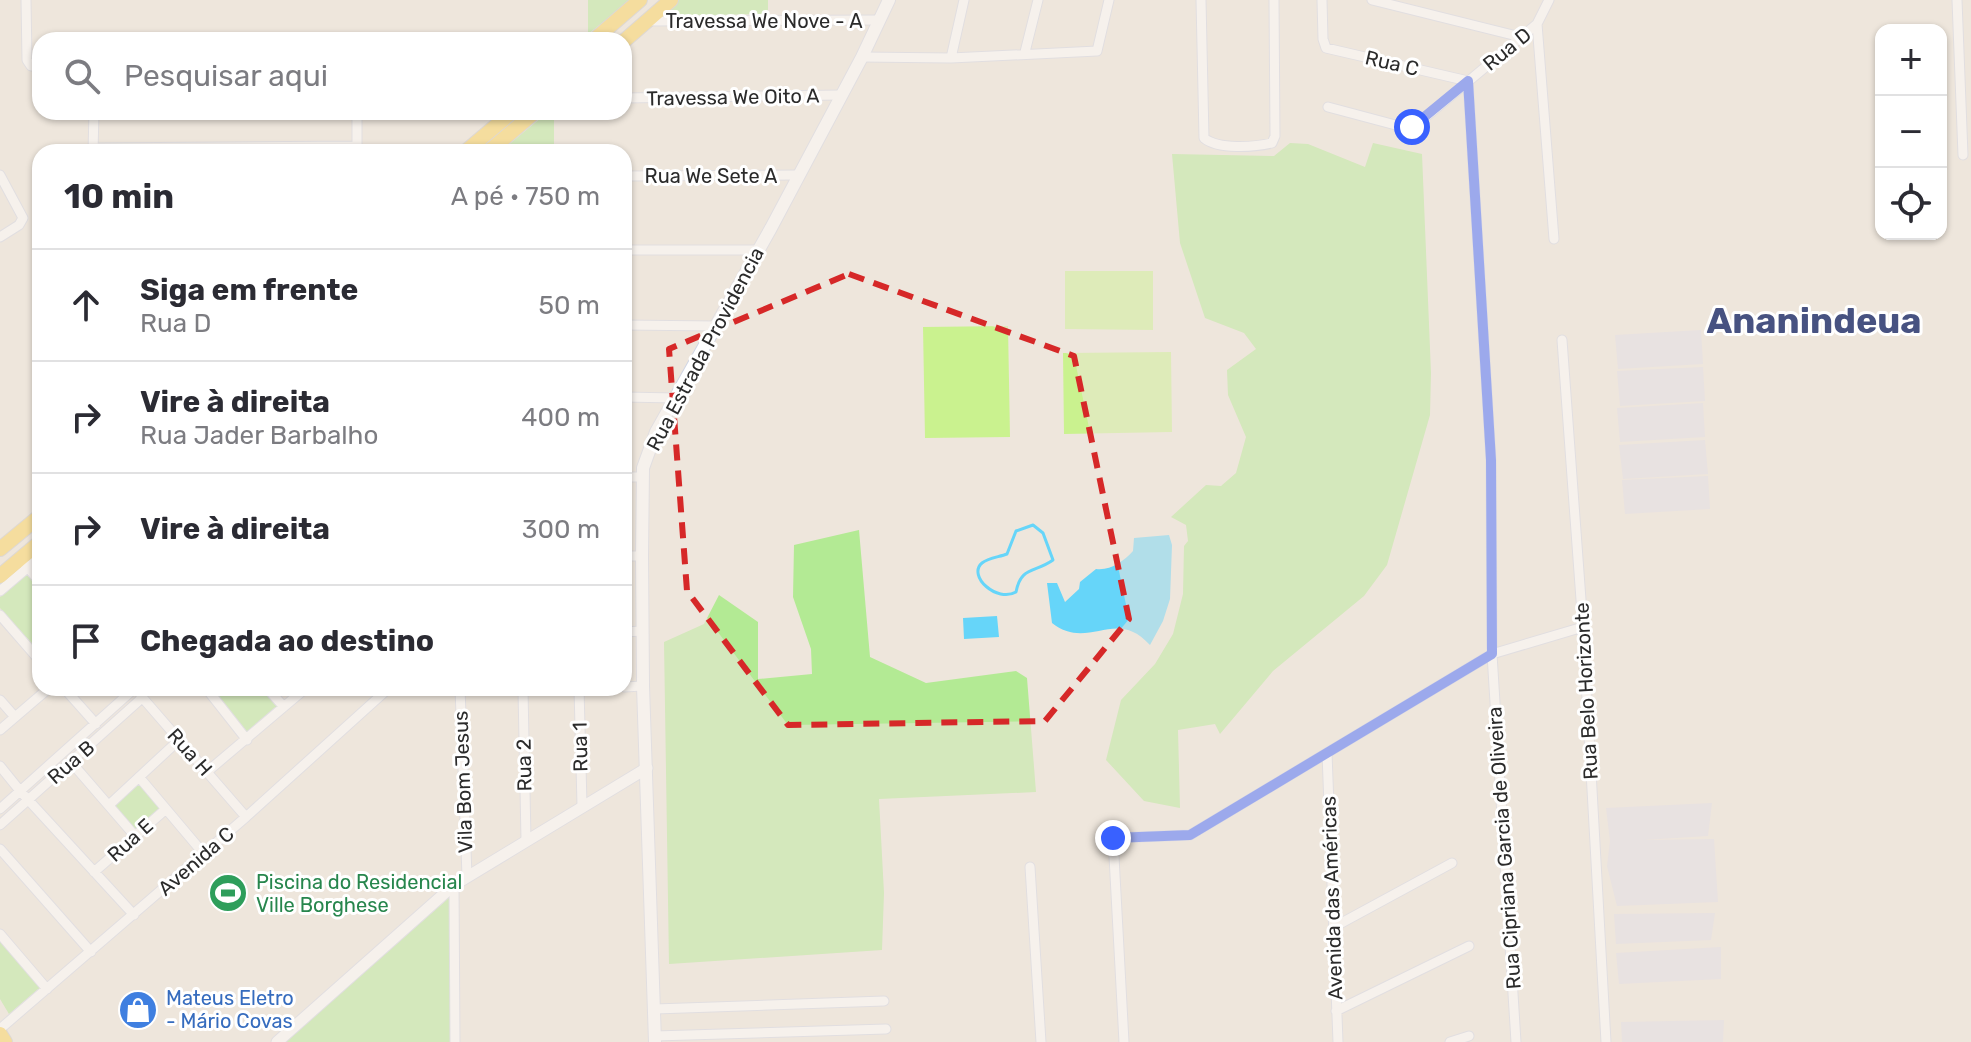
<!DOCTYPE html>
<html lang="pt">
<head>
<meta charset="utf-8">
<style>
	body { margin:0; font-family:Rubik,sans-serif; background:#f7f7f7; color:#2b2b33 }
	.controls { position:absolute; right:24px; top:24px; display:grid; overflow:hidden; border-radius:16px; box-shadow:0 2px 6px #0004 }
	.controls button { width:72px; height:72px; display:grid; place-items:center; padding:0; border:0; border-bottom:2px solid #e1e1e2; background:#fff; color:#2b2b33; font:40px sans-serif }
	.stop { position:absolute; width:24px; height:24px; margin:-18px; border:6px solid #3961ff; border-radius:50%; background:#fff }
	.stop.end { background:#3961ff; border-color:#fff; box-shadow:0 2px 8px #0008 }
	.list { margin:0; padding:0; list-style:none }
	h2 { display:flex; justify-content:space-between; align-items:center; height:104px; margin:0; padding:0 32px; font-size:34px }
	h2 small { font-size:26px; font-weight:400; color:#7c7c81 }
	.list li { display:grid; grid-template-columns:52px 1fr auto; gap:24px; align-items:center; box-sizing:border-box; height:112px; padding:0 32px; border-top:2px solid #e1e1e2 }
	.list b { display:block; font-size:30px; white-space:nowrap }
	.list p { margin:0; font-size:26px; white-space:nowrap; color:#7c7c81 }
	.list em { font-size:26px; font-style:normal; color:#7c7c81 }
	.icon { flex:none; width:44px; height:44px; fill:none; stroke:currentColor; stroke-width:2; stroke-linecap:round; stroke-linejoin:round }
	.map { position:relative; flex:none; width:1971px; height:1042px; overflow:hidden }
	.search { position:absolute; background:#fff; box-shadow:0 2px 6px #0004; left:32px; top:32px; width:600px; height:88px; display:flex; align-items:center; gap:20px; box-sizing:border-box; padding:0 28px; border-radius:24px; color:#7c7c81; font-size:30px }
	.panel { position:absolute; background:#fff; box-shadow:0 2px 6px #0004; left:32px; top:144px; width:600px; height:552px; border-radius:24px }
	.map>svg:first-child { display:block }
	.industrial { fill:#e0dde6 }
	.green { fill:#b3ea94 }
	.pitch { fill:#caf28f }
	.water { fill:#66d5f9 }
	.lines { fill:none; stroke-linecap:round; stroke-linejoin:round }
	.stream { stroke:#66d5f9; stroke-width:3 }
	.minor-casing { stroke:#d1d6e5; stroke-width:11 }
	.tertiary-casing { stroke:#d1d6e5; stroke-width:13 }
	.secondary-casing { stroke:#d1d6e5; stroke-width:14 }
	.primary-casing { stroke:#c8c8c8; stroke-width:16 }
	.minor { stroke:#fff; stroke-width:9 }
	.tertiary { stroke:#fff; stroke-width:11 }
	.secondary { stroke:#fff; stroke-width:12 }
	.primary { stroke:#fdd253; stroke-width:14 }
	.route { stroke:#3961ff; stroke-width:10 }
	.marked { fill:none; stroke:#d62828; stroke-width:6; stroke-dasharray:16 10; stroke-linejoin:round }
	.labels { text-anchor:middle; stroke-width:6; stroke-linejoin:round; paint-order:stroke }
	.street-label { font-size:20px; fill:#2b2b2b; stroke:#fff }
	.leisure-label { font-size:20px; fill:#27864d; stroke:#fff; text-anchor:start }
	.shop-label { font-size:20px; fill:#366cbe; stroke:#fff; text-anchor:start }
	.town-label { font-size:36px; font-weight:bold; fill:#475281; stroke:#fff }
</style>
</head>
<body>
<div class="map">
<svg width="1971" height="1042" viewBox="0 0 1971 1042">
	<rect width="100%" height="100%" fill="#eee6dc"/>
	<path class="industrial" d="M1701,330L1703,364L1618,369L1615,335Z
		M1703,367L1705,401L1620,406L1617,371Z
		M1703,403L1705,437L1620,442L1617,408Z
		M1705,440L1708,474L1623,479L1619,445Z
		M1708,476L1710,509L1625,514L1622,480Z
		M1712,803L1708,836L1643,840L1714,839L1718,902L1617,906L1607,866L1610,841L1606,808Z
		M1715,913L1711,940L1616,944L1614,914Z
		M1721,947V979L1619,984L1616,953Z
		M1724,1020L1723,1042H1622L1621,1022Z"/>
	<path class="green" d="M588,0H631L588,34Z
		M677,0H768V14L662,16Z
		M548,112H554V152H500Z
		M1290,143L1308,144L1365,167L1373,143L1422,154L1431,373L1430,415L1387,565L1364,596L1273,671L1220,734L1215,724L1178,730L1180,808L1144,801L1106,760L1121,700L1155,664L1173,634L1183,594L1184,546L1188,541L1186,525L1171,517L1206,485L1221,486L1236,473L1246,437L1228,395L1227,370L1256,349L1244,333L1205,318L1180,243L1172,154L1274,156Z
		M859,530L870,657L926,683L1016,671L1027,678L1036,792L879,799L884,893L882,950L669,964L664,642L704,624L719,595L758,622V679L812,674L811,649L793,597L794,545Z
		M26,574L40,590V648L38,650L0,608V597Z
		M227,688H265L280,704L247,732L218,696Z
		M136,775L164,807L133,835L105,803Z
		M450,897L452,1042H285Z
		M0,935L43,985L9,1014L0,999Z"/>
	<path class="pitch" d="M1065,271H1153V330L1065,329Z
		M1008,326L1010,437L925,438L923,327Z
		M1171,352L1172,432L1064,434L1063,353Z"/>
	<path class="water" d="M1169,535L1172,545L1170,599L1163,621L1150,645C1115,606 1089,652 1052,623L1047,583H1057L1065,602L1079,589L1080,582L1096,569C1110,571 1124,561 1133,551L1134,538Z
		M997,616L999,637L964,639L963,618Z"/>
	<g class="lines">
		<path class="stream" d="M1033,525L1043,533L1053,560C1035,573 1021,566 1016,592C997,603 967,576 982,563C988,558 999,557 1007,554L1016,531Z"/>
		<g class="minor-casing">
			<path id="minor" d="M26,0L27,60L31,66H40
				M1201,0L1204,138C1218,150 1255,147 1272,143L1275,136L1274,0
				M1322,0L1323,39L1326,48L1468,81L1491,460L1492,654L1516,1042
				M1372,0L1521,37
				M1957,0L1963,155
				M648,21L880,20
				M1537,24L1554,239
				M1025,52L1038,0
				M862,57L951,58L1097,51L1109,0
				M951,58L964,0
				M624,98L841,95
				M1328,107L1403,127L1416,125L1537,24L1549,0
				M357,112V149
				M93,148L357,146
				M93,152L94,112
				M0,175L23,218L19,225L0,237
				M624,176L798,175
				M624,250H757
				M624,325L716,326
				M1562,340L1583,627L1606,1042
				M624,397L675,398
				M624,477H642
				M624,556H642
				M25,564L40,582
				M0,591L40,557
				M0,615L40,661
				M624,632L642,631
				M624,687L643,686
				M64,688L96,724
				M206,688L247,740
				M267,688L284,707
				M460,688L467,876
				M579,688L582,805
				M460,690L571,688
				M523,690L526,840
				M141,696L246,817
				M0,700L15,717
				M0,730L49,688
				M1327,753L1338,1042
				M71,762L135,836
				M0,766L21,792L134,915
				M208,771L306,688
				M139,777L204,854
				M109,805L179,740
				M0,809L135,688
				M0,825L142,698
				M0,849L91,952
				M1030,867L1041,1042
				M94,872L166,809
				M454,885L455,1042
				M1334,927L1452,863
				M0,934L47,989
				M655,1009L884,1001
				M1336,1011L1469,946
				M0,1029L246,817L389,688
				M655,1036L886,1029
				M1124,1042L1113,838L1190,835L1492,654L1583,627
				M1450,1042L1469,1036"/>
		</g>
		<g class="tertiary-casing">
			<path id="tertiary" d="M277,1042L454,885L647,768"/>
		</g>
		<g class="secondary-casing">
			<path id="secondary" d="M655,1042L643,686L642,556L643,468L656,432L771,228L862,57L889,0"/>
		</g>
		<g class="primary-casing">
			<path id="primary" d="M594,40L640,0
				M624,41L671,0
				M465,152L512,112
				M488,152L535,112
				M0,549L40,516
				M0,576L40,542
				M0,1034L5,1042"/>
		</g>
		<use href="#minor" class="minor"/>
		<use href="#tertiary" class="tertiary"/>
		<use href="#secondary" class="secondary"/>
		<use href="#primary" class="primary"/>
	</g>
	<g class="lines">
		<path class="route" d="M1113,838L1190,835L1492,654L1491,460L1468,81L1412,127"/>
	</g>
	<path d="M0 0H1971V1042H0ZM849,274L1074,356L1129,619L1045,721L788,725L687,591L669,349Z" fill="#eee6dc" fill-opacity=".55" fill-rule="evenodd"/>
	<path class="marked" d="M849,274L1074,356L1129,619L1045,721L788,725L687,591L669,349Z"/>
	<defs>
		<g id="stadium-disc" transform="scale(2)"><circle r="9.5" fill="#2e9e5b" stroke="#fff"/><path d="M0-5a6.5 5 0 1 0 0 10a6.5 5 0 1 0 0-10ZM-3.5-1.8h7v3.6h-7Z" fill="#fff"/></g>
		<g id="shop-disc" transform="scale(2)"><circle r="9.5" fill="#3f7fe0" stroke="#fff"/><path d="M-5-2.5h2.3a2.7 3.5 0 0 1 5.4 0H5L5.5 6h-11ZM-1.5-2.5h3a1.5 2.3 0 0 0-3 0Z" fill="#fff"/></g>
	</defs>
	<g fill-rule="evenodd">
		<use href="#stadium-disc" x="228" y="893"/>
		<use href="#shop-disc" x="138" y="1010"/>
	</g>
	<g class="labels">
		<g class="street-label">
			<text x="764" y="28">Travessa We Nove - A</text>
			<text transform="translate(1507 49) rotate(-39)" y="7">Rua D</text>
			<text transform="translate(1392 63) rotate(13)" y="7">Rua C</text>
			<text transform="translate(733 97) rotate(-1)" y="7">Travessa We Oito A</text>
			<text x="711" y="183">Rua We Sete A</text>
			<text transform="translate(705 349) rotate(-62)" y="7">Rua Estrada Providencia</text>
			<text transform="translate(1586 691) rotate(-93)" y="7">Rua Belo Horizonte</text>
			<text transform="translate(580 747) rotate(-91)" y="7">Rua 1</text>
			<text transform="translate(190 752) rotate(48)" y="7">Rua H</text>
			<text transform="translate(71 762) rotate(-41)" y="7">Rua B</text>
			<text transform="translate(524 765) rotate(-91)" y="7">Rua 2</text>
			<text transform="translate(463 782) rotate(-92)" y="7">Vila Bom Jesus</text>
			<text transform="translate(130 840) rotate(-42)" y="7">Rua E</text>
			<text transform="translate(1504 848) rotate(-94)" y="7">Rua Cipriana Garcia de Oliveira</text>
			<text transform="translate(196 861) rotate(-41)" y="7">Avenida C</text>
			<text transform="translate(1332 898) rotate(-92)" y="7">Avenida das Américas</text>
		</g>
		<g class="leisure-label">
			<text x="256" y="889">Piscina do Residencial<tspan x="256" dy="23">Ville Borghese</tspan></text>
		</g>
		<g class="shop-label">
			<text x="166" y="1005">Mateus Eletro<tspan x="166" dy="23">- Mário Covas</tspan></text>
		</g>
		<g class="town-label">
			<text x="1814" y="333">Ananindeua</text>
		</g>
	</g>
</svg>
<div class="controls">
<button>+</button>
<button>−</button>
<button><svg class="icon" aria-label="locate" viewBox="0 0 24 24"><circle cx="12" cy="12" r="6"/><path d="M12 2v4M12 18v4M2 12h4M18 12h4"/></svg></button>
</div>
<div class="stop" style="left:1412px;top:127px"></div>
<div class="stop end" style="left:1113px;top:838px"></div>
<div class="search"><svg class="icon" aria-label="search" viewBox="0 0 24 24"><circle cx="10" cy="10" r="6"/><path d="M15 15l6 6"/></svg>Pesquisar aqui</div>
<section class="panel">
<h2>10 min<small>A pé · 750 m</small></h2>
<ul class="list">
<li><svg class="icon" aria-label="ahead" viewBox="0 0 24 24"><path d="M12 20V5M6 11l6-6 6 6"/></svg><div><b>Siga em frente</b><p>Rua D</p></div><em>50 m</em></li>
<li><svg class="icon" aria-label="right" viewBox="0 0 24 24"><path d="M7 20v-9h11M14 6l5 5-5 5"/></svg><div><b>Vire à direita</b><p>Rua Jader Barbalho</p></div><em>400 m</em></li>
<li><svg class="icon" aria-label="right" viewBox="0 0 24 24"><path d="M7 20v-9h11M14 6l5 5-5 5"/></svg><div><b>Vire à direita</b></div><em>300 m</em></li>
<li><svg class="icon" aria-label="arrive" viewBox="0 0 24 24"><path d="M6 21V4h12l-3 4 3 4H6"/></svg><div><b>Chegada ao destino</b></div></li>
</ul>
</section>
</div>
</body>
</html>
